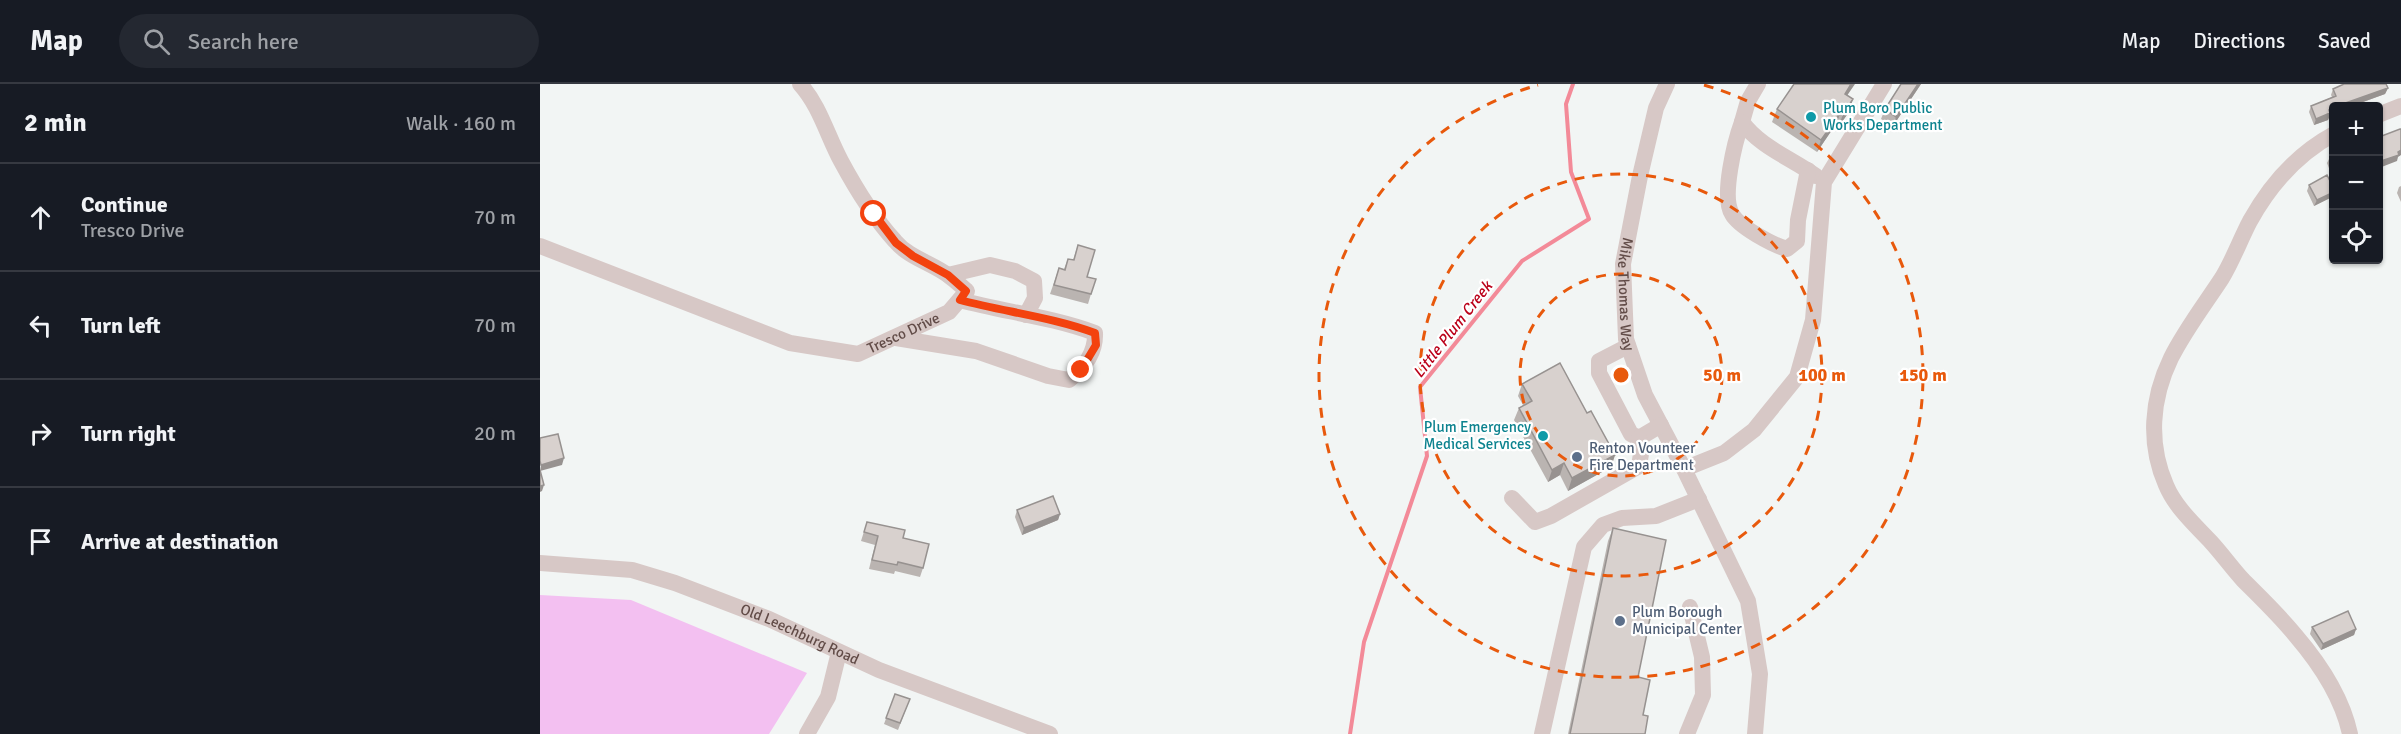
<!DOCTYPE html>
<html lang="en">
<head>
<meta charset="utf-8">
<style>
	body { margin:0; font-family:Signika,sans-serif; background:#242831; color:#f1f3f6 }
	.controls { position:absolute; right:18px; top:18px; display:grid; overflow:hidden; border-radius:6px; box-shadow:0 2px 4px #0004 }
	.controls button { width:54px; height:54px; display:grid; place-items:center; padding:0; border:0; border-bottom:2px solid #363941; background:#171b24; color:#f1f3f6; font:30px sans-serif }
	.stop { position:absolute; width:18px; height:18px; margin:-14px; border:4px solid #f3420e; border-radius:50%; background:#fff }
	.stop.end { background:#f3420e; border-color:#fff; box-shadow:0 2px 6px #0008 }
	.list { margin:0; padding:0; list-style:none }
	h2 { display:flex; justify-content:space-between; align-items:center; height:78px; margin:0; padding:0 24px; font-size:26px }
	h2 small { font-size:20px; font-weight:400; color:#9ea1a6 }
	.list li { display:grid; grid-template-columns:39px 1fr auto; gap:18px; align-items:center; box-sizing:border-box; height:108px; padding:0 24px; border-top:2px solid #363941 }
	.list b { display:block; font-size:22px; white-space:nowrap }
	.list p { margin:0; font-size:20px; white-space:nowrap; color:#9ea1a6 }
	.list em { font-size:20px; font-style:normal; color:#9ea1a6 }
	.icon { flex:none; width:33px; height:33px; fill:none; stroke:currentColor; stroke-width:2; stroke-linecap:round; stroke-linejoin:round }
	.map { position:relative; flex:none; width:1861px; height:650px; overflow:hidden }
	header { display:flex; align-items:center; gap:36px; box-sizing:border-box; height:84px; padding:0 30px; background:#171b24; border-bottom:2px solid #363941 }
	header strong { font-size:28px }
	nav { display:flex; gap:33px; margin-inline-start:auto; font-size:21px }
	.search { width:420px; height:54px; background:#242831; display:flex; align-items:center; gap:15px; box-sizing:border-box; padding:0 21px; border-radius:33px; color:#9ea1a6; font-size:22px }
	main { display:flex }
	aside { flex:1; background:#171b24 }
	.map>svg:first-child { display:block }
	.green { fill:#f3c0f1 }
	.lines { fill:none; stroke-linecap:round; stroke-linejoin:round }
	.stream { stroke:#f38a98; stroke-width:4 }
	.minor { stroke:#d7c8c6; stroke-width:16 }
	.wall { fill:#bab4b1 }
	.shaded-wall { fill:#979290 }
	.building { fill:#d8d1ce; stroke:#979290; stroke-width:1.5 }
	.route { stroke:#f3420e; stroke-width:8 }
	.ring { fill:none; stroke:#e8590c; stroke-width:3; stroke-dasharray:10 8 }
	.culture-dot { fill:#0f9aa8; stroke:#fff; stroke-width:2 }
	.service-dot { fill:#5c6f8a; stroke:#fff; stroke-width:2 }
	.labels { text-anchor:middle; stroke-width:4.5; stroke-linejoin:round; paint-order:stroke }
	.culture-label { font-size:15px; fill:#0d838f; stroke:#fff; text-anchor:start }
	.street-label { font-size:15px; fill:#624c48; stroke:#fff }
	.service-label { font-size:15px; fill:#4e5e75; stroke:#fff; text-anchor:start }
	.water-label { font-size:16px; font-style:italic; fill:#bb021a; stroke:#fff }
	.centre { fill:#e8590c; stroke:#fff; stroke-width:3 }
	.ring-label { font-size:18px; text-anchor:middle; font-weight:bold; fill:#e8590c; stroke:#fff; stroke-width:4.5; stroke-linejoin:round; paint-order:stroke }
</style>
</head>
<body>
<header>
<strong>Map</strong>
<div class="search"><svg class="icon" aria-label="search" viewBox="0 0 24 24"><circle cx="10" cy="10" r="6"/><path d="M15 15l6 6"/></svg>Search here</div>
<nav><a>Map</a><a>Directions</a><a>Saved</a></nav>
</header>
<main>
<aside>
<h2>2 min<small>Walk · 160 m</small></h2>
<ul class="list">
<li><svg class="icon" aria-label="ahead" viewBox="0 0 24 24"><path d="M12 20V5M6 11l6-6 6 6"/></svg><div><b>Continue</b><p>Tresco Drive</p></div><em>70 m</em></li>
<li><svg class="icon" aria-label="left" viewBox="0 0 24 24"><path d="M17 20v-9H6M10 6l-5 5 5 5"/></svg><div><b>Turn left</b></div><em>70 m</em></li>
<li><svg class="icon" aria-label="right" viewBox="0 0 24 24"><path d="M7 20v-9h11M14 6l5 5-5 5"/></svg><div><b>Turn right</b></div><em>20 m</em></li>
<li><svg class="icon" aria-label="arrive" viewBox="0 0 24 24"><path d="M6 21V4h12l-3 4 3 4H6"/></svg><div><b>Arrive at destination</b></div></li>
</ul>
</aside>
<div class="map">
<svg width="1861" height="650" viewBox="0 0 1861 650">
	<rect width="100%" height="100%" fill="#f2f5f4"/>
	<path class="green" d="M0,511L91,516L267,589L229,650H0Z"/>
	<g class="lines">
		<path class="stream" d="M810,650L824,558L887,372L880,303L982,177L1049,135L1031,88L1026,20L1033,0"/>
		<g class="minor">
			<path id="s1" d="M1127,0L1116,24L1100,92L1083,180L1086,255L1105,311L1144,385L1208,517L1220,590L1215,650"/>
			<path d="M1218,0L1208,17L1202,38C1220,63 1251,74 1276,92"/>
			<path d="M1838,31L1861,22"/>
			<path d="M1202,38C1195,57 1181,113 1192,130C1199,143 1233,161 1247,165L1257,157L1258,136L1268,86"/>
			<path d="M1794,50C1757,70 1730,101 1710,137C1700,156 1693,176 1682,194C1665,220 1645,246 1631,274C1611,315 1608,360 1626,401C1635,423 1655,441 1671,458C1682,470 1692,484 1703,496C1721,514 1740,532 1756,552C1780,580 1802,613 1810,650"/>
			<path id="s2" d="M0,162L250,259L318,270L409,228L427,207C421,202 415,196 409,192C392,179 369,174 355,157C334,134 316,105 301,77C287,51 280,22 260,0"/>
			<path d="M408,191L450,181L475,187L494,197L495,214L486,231"/>
			<path d="M356,254L436,267L508,292L529,296C544,284 556,269 555,249C512,233 465,228 420,216"/>
			<path d="M1088,262L1059,277V289L1091,350L1099,354L1121,341"/>
			<path d="M1144,385L1184,369L1214,346L1257,293L1273,236L1284,98L1344,0"/>
			<path d="M972,414L995,438L1011,432L1099,382L1101,370L1099,354"/>
			<path id="s3" d="M0,479L92,486L135,499L229,535L339,586L510,650"/>
			<path d="M267,650L288,613L299,568"/>
			<path d="M1002,650L1044,463L1063,441L1082,434L1116,432L1159,415"/>
			<path d="M1147,650L1163,611L1162,573L1150,523"/>
		</g>
	</g>
	<path class="wall" d="M1361,0H1381L1353,42L1341,35L1345,25Z
		M1848,4L1845,10L1812,22H1794L1788,36L1774,41L1769,28L1771,22L1792,13L1791,11L1793,5Z
		M1237,25L1309,28L1299,42L1296,40L1277,68L1232,38Z
		M1794,71V91L1792,92L1787,79L1790,73Z
		M1769,101L1794,105L1792,113L1774,122L1767,107Z
		M1861,102V118L1857,109L1859,103Z
		M538,161L551,210L548,220L510,210L519,184L524,185L528,175L533,176Z
		M982,300L1047,329L1075,371L1071,383L1028,407L1020,391L1008,398L974,336L979,324L983,321L978,312Z
		M477,426L520,430L518,436L482,451L475,433Z
		M327,438L363,454L383,484L380,493L355,487L354,490L329,485L335,461L321,457Z
		M1073,444L1098,593L1105,650H1028L1068,457Z
		M1772,543L1816,545L1814,551L1781,566L1770,550Z
		M355,610L370,615L358,646L344,640Z"/>
	<path class="shaded-wall" d="M1311,0H1315L1300,22L1305,10Z
		M1378,0H1381L1353,42L1356,33Z
		M1848,4L1845,10L1812,22H1797Z
		M1313,15L1309,28L1299,42L1303,30Z
		M1794,24V29L1790,31L1788,36L1774,41L1776,35L1789,26Z
		M1301,28L1296,40L1277,68L1281,56Z
		M1861,66V71L1858,73L1857,77L1839,84L1841,77Z
		M1794,108L1792,113L1774,122L1777,116Z
		M1075,371L1071,383L1028,407L1032,394Z
		M24,374L22,381L0,387L1,381Z
		M1024,379L1020,391L1008,398L1012,386Z
		M4,401L2,407L0,408V402Z
		M520,430L518,436L482,451L484,444Z
		M1816,545L1814,551L1781,566L1783,560Z"/>
	<path class="building" d="M1254,0H1311L1305,10L1313,15L1303,30L1301,28L1281,56L1237,25Z
		M1361,0H1378L1356,33L1345,25Z
		M1804,0H1846L1848,4L1797,22H1794V24L1789,26L1790,29L1776,35L1771,22L1796,12L1793,5Z
		M1860,45H1861V66L1858,68L1859,71L1841,77L1839,74V53Z
		M1794,71V84L1790,73Z
		M1787,91L1794,105V108L1777,116L1769,101Z
		M538,161L555,166L547,193L556,195L551,210L514,201L519,184L525,186L528,175L534,176Z
		M1020,279L1047,329L1051,327L1075,371L1032,394L1024,379L1012,386L979,324L992,317L982,300Z
		M18,350L24,374L1,381L0,377V354Z
		M0,386L4,401L0,402Z
		M513,412L520,430L484,444L477,426Z
		M327,438L365,446L363,454L389,460L383,484L358,478L357,481L332,476L338,452L324,448Z
		M1073,444L1126,456L1098,593L1110,596L1103,631L1108,632L1105,650H1030Z
		M1808,527L1816,545L1783,560L1772,543Z
		M355,610L370,615L360,639L346,634Z"/>
	<g class="lines">
		<path class="route" d="M334,130L356,159L373,172L408,191L426,207L420,216C465,228 512,233 555,249L556,261L541,286"/>
	</g>
	<g class="ring">
		<circle cx="1081" cy="291" r="101"/>
		<circle cx="1081" cy="291" r="201"/>
		<path d="M1164 1A302 302 0 1 1 998 1"/>
	</g>
	<g class="culture-dot">
		<circle cx="1271" cy="33" r="6"/>
		<circle cx="1003" cy="352" r="6"/>
	</g>
	<g class="service-dot">
		<circle cx="1037" cy="373" r="6"/>
		<circle cx="1080" cy="537" r="6"/>
	</g>
	<g class="labels">
		<g class="culture-label">
			<text x="1283" y="29">Plum Boro Public<tspan x="1283" dy="17">Works Department</tspan></text>
			<text x="991" y="348" text-anchor="end">Plum Emergency<tspan x="991" dy="17">Medical Services</tspan></text>
		</g>
		<g class="street-label">
			<text dy="5" stroke="none"><textPath href="#s1" startOffset="216">Mike Thomas Way</textPath></text>
			<text dy="5" stroke="none"><textPath href="#s2" startOffset="387">Tresco Drive</textPath></text>
			<text dy="5" stroke="none"><textPath href="#s3" startOffset="272">Old Leechburg Road</textPath></text>
		</g>
		<g class="service-label">
			<text x="1049" y="369">Renton Vounteer<tspan x="1049" dy="17">Fire Department</tspan></text>
			<text x="1092" y="533">Plum Borough<tspan x="1092" dy="17">Municipal Center</tspan></text>
		</g>
		<g class="water-label">
			<text transform="translate(912 245) rotate(-52)" y="6">Little Plum Creek</text>
		</g>
	</g>
	<circle cx="1081" cy="291" r="9" class="centre"/>
	<g class="ring-label">
		<text x="1182" y="297">50 m</text>
		<text x="1282" y="297">100 m</text>
		<text x="1383" y="297">150 m</text>
	</g>
</svg>
<div class="controls">
<button>+</button>
<button>−</button>
<button><svg class="icon" aria-label="locate" viewBox="0 0 24 24"><circle cx="12" cy="12" r="6"/><path d="M12 2v4M12 18v4M2 12h4M18 12h4"/></svg></button>
</div>
<div class="stop" style="left:334px;top:130px"></div>
<div class="stop end" style="left:541px;top:286px"></div>
</div>
</main>
</body>
</html>
